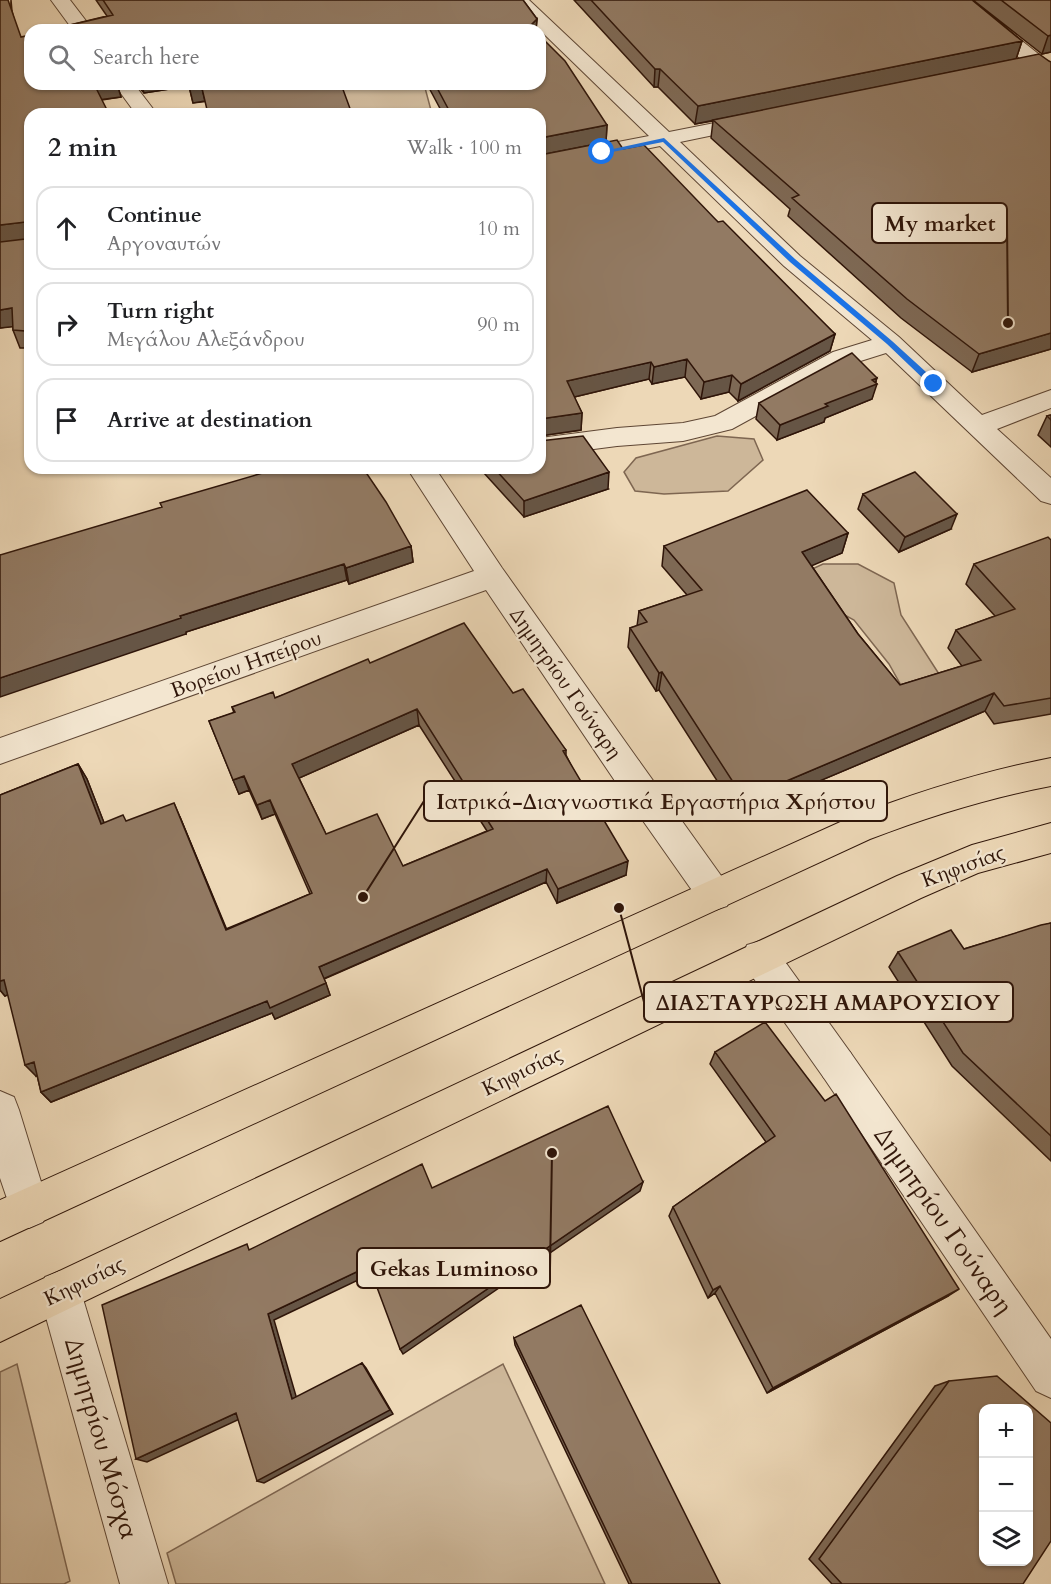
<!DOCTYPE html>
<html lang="en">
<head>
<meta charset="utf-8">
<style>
	body { margin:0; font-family:Cardo,serif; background:#f2f2f2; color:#202124 }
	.controls { position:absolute; right:18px; bottom:18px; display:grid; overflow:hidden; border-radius:12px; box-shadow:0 2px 4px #0004 }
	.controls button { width:54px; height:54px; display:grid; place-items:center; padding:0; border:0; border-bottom:2px solid #e0e0e0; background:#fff; color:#202124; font:30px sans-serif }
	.stop { position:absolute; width:18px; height:18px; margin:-14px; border:4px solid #1a73e8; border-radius:50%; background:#fff }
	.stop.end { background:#1a73e8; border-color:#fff; box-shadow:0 2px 6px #0008 }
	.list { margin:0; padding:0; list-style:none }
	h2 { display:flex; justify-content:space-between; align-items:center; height:78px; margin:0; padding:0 24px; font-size:26px }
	h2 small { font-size:20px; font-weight:400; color:#757577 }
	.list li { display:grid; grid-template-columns:39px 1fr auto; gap:18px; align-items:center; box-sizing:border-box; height:84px; margin:0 12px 12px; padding:0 12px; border:2px solid #e0e0e0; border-radius:18px }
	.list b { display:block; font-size:22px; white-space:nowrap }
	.list p { margin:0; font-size:20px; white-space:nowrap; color:#757577 }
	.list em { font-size:20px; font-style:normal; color:#757577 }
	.icon { flex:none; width:33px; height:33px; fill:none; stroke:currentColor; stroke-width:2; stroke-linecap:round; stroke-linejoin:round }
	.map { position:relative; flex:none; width:1051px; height:1584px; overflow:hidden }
	.search { position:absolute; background:#fff; box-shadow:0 2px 4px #0004; left:24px; top:24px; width:522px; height:66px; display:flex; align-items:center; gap:15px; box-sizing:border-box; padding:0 21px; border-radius:18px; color:#757577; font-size:22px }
	.panel { position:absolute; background:#fff; box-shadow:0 2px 4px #0004; left:24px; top:108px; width:522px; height:366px; border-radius:18px }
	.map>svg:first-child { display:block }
	.green { fill:#cdb799; stroke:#7e6651; stroke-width:1.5 }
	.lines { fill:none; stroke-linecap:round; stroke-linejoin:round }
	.pedestrian-casing { stroke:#5e4634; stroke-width:2 }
	.minor-casing { stroke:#5e4634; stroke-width:2 }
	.tertiary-casing { stroke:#5e4634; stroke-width:2 }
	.primary-casing { stroke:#2f1509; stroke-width:2 }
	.pedestrian { fill:#f3e6d0; fill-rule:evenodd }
	.minor { fill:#f3e6d0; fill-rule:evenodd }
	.tertiary { fill:#f3e6d0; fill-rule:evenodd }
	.primary { fill:#edd8b7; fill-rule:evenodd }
	.wall { fill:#7e6955; stroke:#2f1509; stroke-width:1.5; fill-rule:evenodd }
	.shaded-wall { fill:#665545; stroke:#2f1509; stroke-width:1.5 }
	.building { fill:#927a63; stroke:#2f1509; stroke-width:1.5; fill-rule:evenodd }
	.route { fill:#1a73e8 }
	.labels { text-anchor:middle; stroke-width:4.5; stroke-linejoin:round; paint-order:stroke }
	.street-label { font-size:21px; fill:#2f1509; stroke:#f3e6d0 }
	.near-street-label { font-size:26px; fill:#2f1509; stroke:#f3e6d0 }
	.leader { fill:none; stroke:#2f1509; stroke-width:2 }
	.callout-dot { fill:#2f1509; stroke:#f3e6d0; stroke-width:2 }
	.callout { fill:#f3e6d0; stroke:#2f1509; stroke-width:2 }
	.callout-label { font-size:22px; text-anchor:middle; font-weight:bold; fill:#2f1509 }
</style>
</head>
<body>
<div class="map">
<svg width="1051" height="1584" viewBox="0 0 1051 1584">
	<rect width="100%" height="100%" fill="#edd8b7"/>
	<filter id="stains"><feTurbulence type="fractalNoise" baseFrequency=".00333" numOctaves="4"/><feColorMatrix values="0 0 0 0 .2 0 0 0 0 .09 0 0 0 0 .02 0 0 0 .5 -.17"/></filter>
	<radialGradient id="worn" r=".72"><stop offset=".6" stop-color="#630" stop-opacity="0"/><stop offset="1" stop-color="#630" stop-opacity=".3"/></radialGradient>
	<path class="green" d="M378,84H424L432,114H342L330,91Z
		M717,436L754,439L763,460L728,491L664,494L635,491L624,472L636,458Z
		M823,564H858L894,583L901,615L966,716L916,712L889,664L854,620L784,582Z
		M17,1364L70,1581L64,1584H0V1372Z
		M503,1364L605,1584H176L167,1553Z"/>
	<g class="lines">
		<g class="pedestrian-casing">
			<path id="pedestrian" d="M627,757L639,761L727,884L732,895L727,906L715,910L703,906L615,781L611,771L615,761Z
				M760,941L773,945L850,1052L856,1065L850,1078L837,1083L824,1078L747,969L742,957L747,945Z"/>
		</g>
		<g class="minor-casing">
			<path id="minor" d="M51,0H70L93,30H73Z
				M509,0H529L669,132L755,115L762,117L765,121L762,125L680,142L800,256L899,337L982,415L1051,390V408L997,429L1051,478V504L1041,501L886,353L851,364L732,429L683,441L617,446L540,456V438L617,428L683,423L715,416L833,352L872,340L784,266L660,146L540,171V157L649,136Z
				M949,0H970L1051,64V80L1044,78Z
				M114,84H134L157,114H136Z
				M407,468H435L502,568L639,761L643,771L639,781L627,785L615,781L486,590L0,764V738L474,571Z
				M837,1047L850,1052L1051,1339V1398L1036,1391L824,1078L818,1065L824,1052Z
				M0,1091L14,1097L19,1110L49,1208L43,1222L29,1228L15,1222L0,1178Z"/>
		</g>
		<g class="tertiary-casing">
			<path id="tertiary" d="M60,1271L75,1277L81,1292L168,1584H120L39,1292L45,1277Z"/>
		</g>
		<g class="primary-casing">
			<path id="primary" d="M1051,758V786C988,798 930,816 870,839L0,1241V1200L847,819C914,793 980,772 1051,758Z
				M1051,823V853L978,873L921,898L0,1342V1299L897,876L972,845Z"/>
		</g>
		<use href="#pedestrian" class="pedestrian"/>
		<use href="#minor" class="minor"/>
		<use href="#tertiary" class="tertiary"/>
		<use href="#primary" class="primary"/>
	</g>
	<path class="wall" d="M11,0L12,11L30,84H117L121,97L102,100L29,348H20L13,330V326L0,328Z
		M96,0H523L537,19L536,30H49L107,16Z
		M574,0H972L1022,41L1016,59L1051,62V349L972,372L901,318L788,216L790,209L711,138L713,121L695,124L658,87H654Z
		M973,0H1051V52L1042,54Z
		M136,84H356L193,103L189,86L144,93Z
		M427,84H540L607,125L606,142L540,114H443Z
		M623,149L718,222L835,334L830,351L738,401L729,392L701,399L685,377L652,384L649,379L574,397L582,413L581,430L540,436V155Z
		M876,382L872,399L825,418L824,422L777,440L756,419L759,403Z
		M1051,415V447L1038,435L1047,416Z
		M481,468H540L608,489L524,517L484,473Z
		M863,494L951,529L899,552L858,509Z
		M848,533L842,553L811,565L858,634L900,685L962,666L948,648L956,630L995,616L966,584L974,564L1051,540V714L994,724L985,711L739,815L659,690L656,691L628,647L630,628L637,626L639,611L687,595L662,566L664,546Z
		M411,546L413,562L349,584L347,580L186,632V634L0,555Z
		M370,663L513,693L566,750V755L626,875L557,903L546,882L324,979L330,995L275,1019L272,1013L51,1102L41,1092L37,1075L36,1076L8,994L5,996L0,990V795L78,764L87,779L104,823L180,817L226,929L310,894L275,814L262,819L249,790L239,794L209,721L234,713L232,707L275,698ZM419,725L487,831L403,866L326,834L299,778Z
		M1051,923V1161L952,1066L889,967L898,952L964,949Z
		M715,1052L948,1296L767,1393L715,1293L708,1298L669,1216L673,1207L766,1142L710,1064Z
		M514,1338L720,1584H629L515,1345Z
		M949,1381L1023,1584H832L809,1559L935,1386Z"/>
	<path class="shaded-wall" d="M537,19L536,30H530V26Z
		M1051,35V52L1042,54L1048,36Z
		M1022,41L1016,59L695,124L698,106Z
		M655,69H660L658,87H654Z
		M93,84H117L121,97L98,100Z
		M141,84H201L205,101L193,103L189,86L144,93Z
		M338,84H356L338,87Z
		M607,125L606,142L540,155V138Z
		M25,222L30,240L0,243V225Z
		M12,308L19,326L0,328V310Z
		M1051,333V349L972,372L979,354Z
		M835,334L830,351L738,401L741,384Z
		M687,359L685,377L652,384L654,367Z
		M651,362L649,379L566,399L567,381Z
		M732,375L729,392L701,399L704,382Z
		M877,378L875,384H877L872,399L825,418L824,422L777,440L780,425Z
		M582,413L581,430L540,436V419Z
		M609,472L608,489L524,517V501Z
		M957,514L951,529L899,552L905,537Z
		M848,533L842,553L797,572L802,552Z
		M411,546L413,562L349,584L346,568Z
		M344,564L347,580L186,632V634L0,697V678L180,616Z
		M662,672L659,690L656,691L659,673Z
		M994,693L985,711L739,815L744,799Z
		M417,709L419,725L297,779L292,764Z
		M78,764L87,779L110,838L101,824Z
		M244,776L249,790L239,794L233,780Z
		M270,800L275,814L262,819L257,805Z
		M174,803L180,817L232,942L226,930Z
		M628,861L626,875L557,903L558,889Z
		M547,869L546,882L323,979L319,967Z
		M4,980L15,992L5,996L0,990V981Z
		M326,983L330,995L275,1019L272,1013L51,1102L41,1092L267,1001Z
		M34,1062L45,1072L36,1076L25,1065Z
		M643,1182L640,1191L403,1354L400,1349Z
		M369,1266L373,1273L274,1320L298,1403L292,1399L268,1314Z
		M720,1286L715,1293L708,1298L713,1290Z
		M959,1289L948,1296L767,1393L773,1388Z
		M362,1363L366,1368L393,1414L264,1483L257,1481Z
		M236,1413L244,1417L147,1462L136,1459Z"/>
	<path class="building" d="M0,0H8L21,37L30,35V84H94L109,114H30V355L25,331L13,330L12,308L0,310V242L25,239V222L0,225Z
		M103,0H523L537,19L530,26L535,30H49L113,15Z
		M591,0H972L1022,41L698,106L660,69H655Z
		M1001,0H1051V35L1048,36Z
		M540,36L565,61L607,125L540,138V114H451L435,84H540Z
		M1039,54L1049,61L1051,62V333L979,354L907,299L792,198L799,195L713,120Z
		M201,84H341L352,114H208Z
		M617,140L623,149L644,145L718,222L723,221L835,334L741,384L732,375L704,382L687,359L654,367L651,362L567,381L582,413L540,419V155Z
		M852,353L877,378L872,380L877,384L825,404L828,406L780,425L759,403Z
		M1051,415V420L1047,416Z
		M583,436L609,472L524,501L494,468H540V441Z
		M280,468H363L386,502L411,546L346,568L344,564L180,616L181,618L0,678V555L162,507L160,503Z
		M915,472L957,514L905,537L863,494Z
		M807,490L848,533L802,552L858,634L900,685L981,660L956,630L1015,609L974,564L1048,537L1051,540V698L1004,706L994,693L744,799L662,672L659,673L630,628L647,622L639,611L702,590L664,546Z
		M464,623L513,693L523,689L566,750L563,751L628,861L558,889L547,869L319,967L326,983L270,1008L267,1001L41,1092L34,1062L25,1065L4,980L0,981V795L78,764L101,824L123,815L126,821L174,803L226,930L312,893L270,800L257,805L244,776L233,780L209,721L235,712L232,707L273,692L275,698L368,659L370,663ZM417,709L493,829L403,866L377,814L326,834L292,764Z
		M1051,923V1136L963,1053L898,952L951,930L964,949L1041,925Z
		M765,1022L825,1101L836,1094L959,1289L773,1388L720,1286L713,1290L673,1207L775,1136L715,1052Z
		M608,1106L643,1182L400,1349L369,1266L268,1314L292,1399L362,1363L390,1410L257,1481L236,1413L136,1459L102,1305L247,1244L249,1250L422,1164L432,1188Z
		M581,1305L720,1584H632L514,1338Z
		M997,1376L1051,1423V1541L1023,1584H842L819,1559L949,1381ZM984,1408H1029V1562H984Z"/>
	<path class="route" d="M664,138L795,259L892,341L937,382V386H931L887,344L790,262L663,142L602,154L599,152Z"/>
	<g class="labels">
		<g class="street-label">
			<text transform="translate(246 664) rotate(-20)" y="7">Βορείου Ηπείρου</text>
			<text transform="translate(566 683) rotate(55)" y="7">Δημητρίου Γούναρη</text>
			<text transform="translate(963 866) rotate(-20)" y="7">Κηφισίας</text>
			<text transform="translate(522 1071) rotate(-26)" y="7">Κηφισίας</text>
			<text transform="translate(84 1281) rotate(-26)" y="7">Κηφισίας</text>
		</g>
		<g class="near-street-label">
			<text transform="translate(944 1220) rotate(55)" y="9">Δημητρίου Γούναρη</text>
			<text transform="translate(102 1438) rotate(74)" y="9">Δημητρίου Μόσχα</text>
		</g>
	</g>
	<path class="leader" d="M1008 323L1007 223M363 897L424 801M619 908L644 1002M552 1153L550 1268"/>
	<g class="callout-dot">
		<circle cx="1008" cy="323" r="6"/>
		<circle cx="363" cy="897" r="6"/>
		<circle cx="619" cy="908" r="6"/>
		<circle cx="552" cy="1153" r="6"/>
	</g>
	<g class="callout">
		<rect x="872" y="203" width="135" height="40" rx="6"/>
		<rect x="424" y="781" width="463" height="40" rx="6"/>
		<rect x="644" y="982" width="369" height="40" rx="6"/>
		<rect x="357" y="1248" width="193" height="40" rx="6"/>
	</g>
	<g class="callout-label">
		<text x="940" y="231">My market</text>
		<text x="656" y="809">Ιατρικά-Διαγνωστικά Εργαστήρια Χρήστου</text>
		<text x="828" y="1010">ΔΙΑΣΤΑΥΡΩΣΗ ΑΜΑΡΟΥΣΙΟΥ</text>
		<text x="454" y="1276">Gekas Luminoso</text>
	</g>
	<rect width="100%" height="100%" filter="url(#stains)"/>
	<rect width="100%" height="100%" fill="url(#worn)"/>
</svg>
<div class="controls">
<button>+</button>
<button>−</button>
<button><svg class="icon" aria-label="layers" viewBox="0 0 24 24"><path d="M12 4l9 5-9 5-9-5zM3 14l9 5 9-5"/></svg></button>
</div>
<div class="stop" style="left:602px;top:152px"></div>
<div class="stop end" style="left:934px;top:384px"></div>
<div class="search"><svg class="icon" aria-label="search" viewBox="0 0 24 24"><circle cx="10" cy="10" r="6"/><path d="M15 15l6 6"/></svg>Search here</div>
<section class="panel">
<h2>2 min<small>Walk · 100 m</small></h2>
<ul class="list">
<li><svg class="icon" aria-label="ahead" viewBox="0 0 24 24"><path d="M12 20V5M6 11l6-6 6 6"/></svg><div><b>Continue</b><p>Αργοναυτών</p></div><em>10 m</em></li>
<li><svg class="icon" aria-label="right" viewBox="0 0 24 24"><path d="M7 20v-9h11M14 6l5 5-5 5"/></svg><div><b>Turn right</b><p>Μεγάλου Αλεξάνδρου</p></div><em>90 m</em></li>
<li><svg class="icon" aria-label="arrive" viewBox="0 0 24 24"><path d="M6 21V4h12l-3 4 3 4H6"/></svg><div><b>Arrive at destination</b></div></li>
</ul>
</section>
</div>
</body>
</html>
